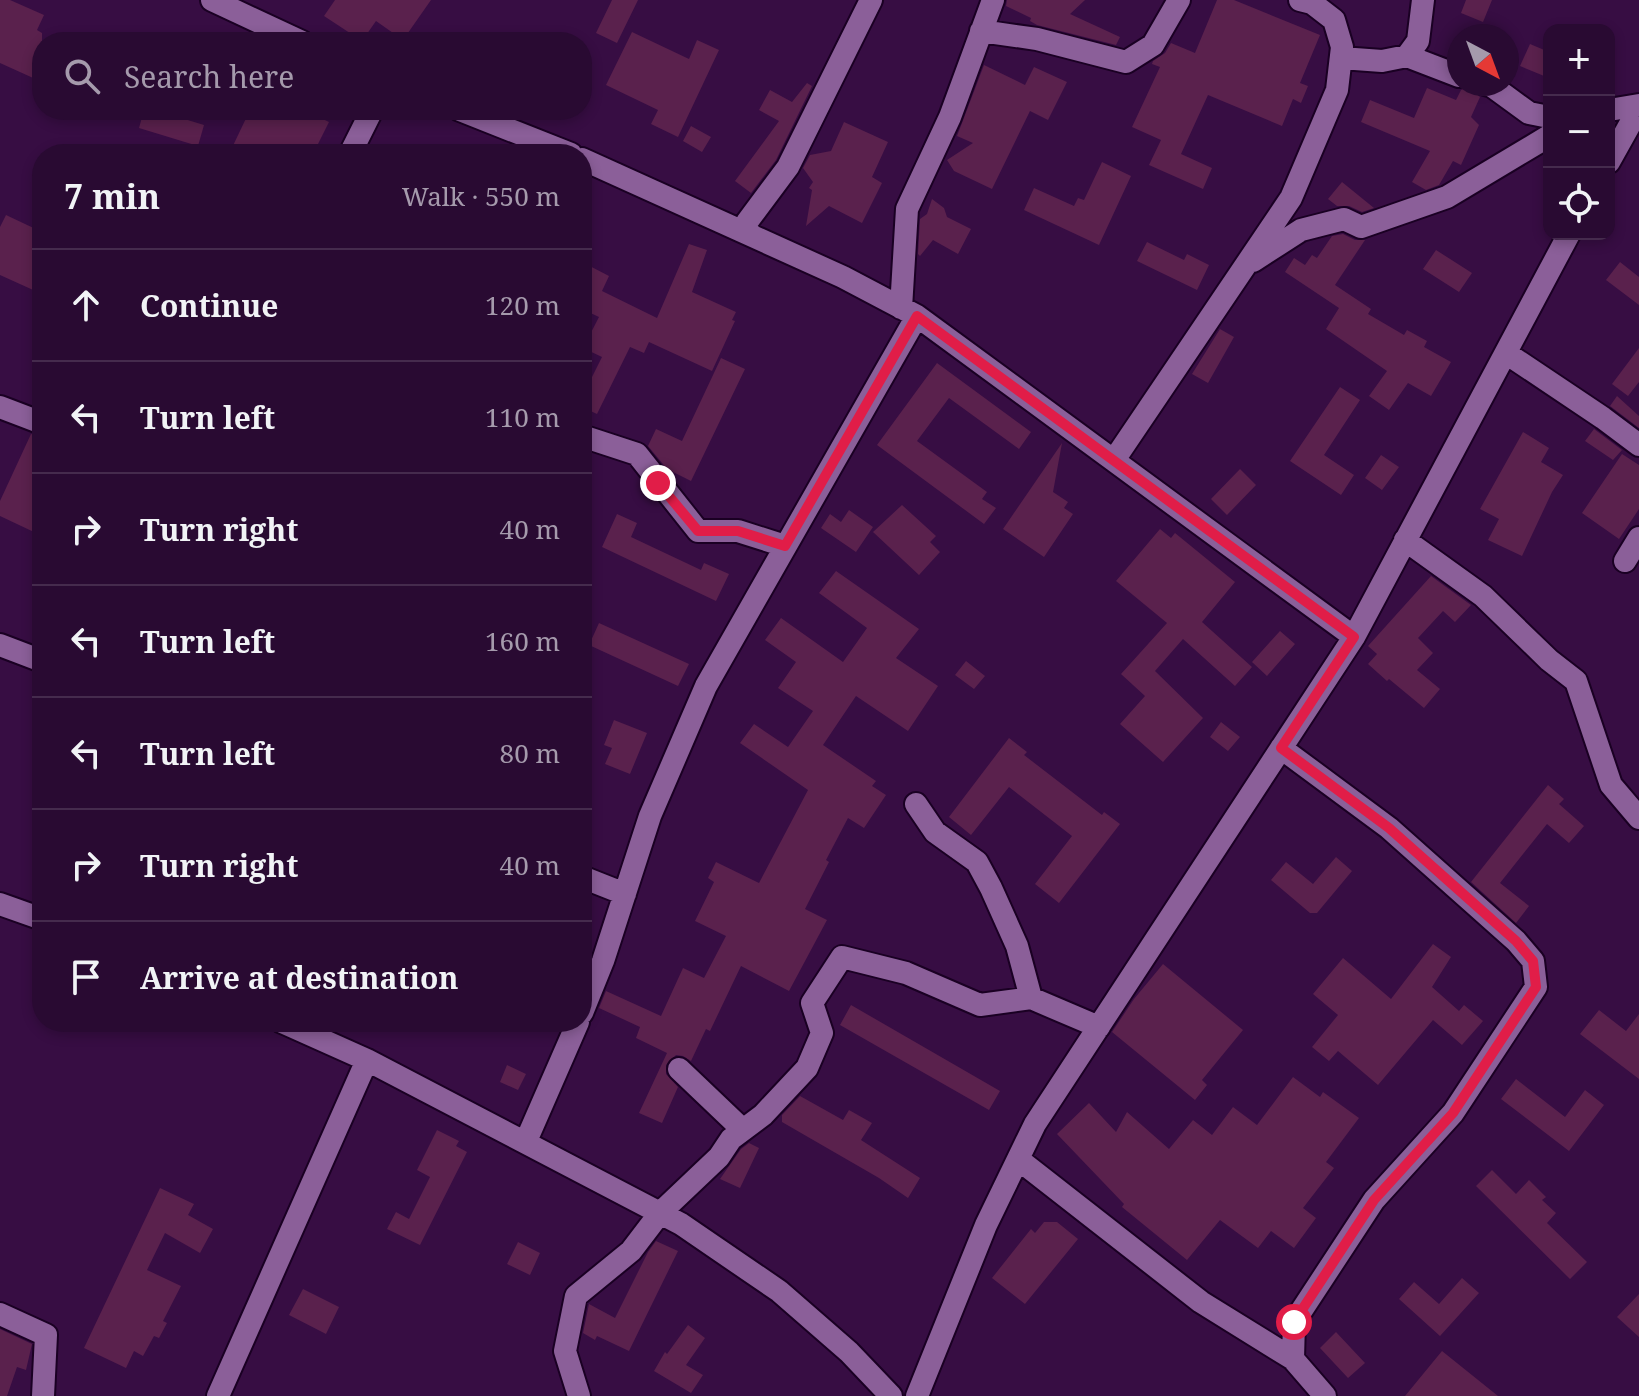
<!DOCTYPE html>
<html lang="en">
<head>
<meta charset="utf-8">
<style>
	body { margin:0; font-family:"Noto Serif",serif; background:#31133a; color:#f1f3f6 }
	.controls { position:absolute; right:24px; top:24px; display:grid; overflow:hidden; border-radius:16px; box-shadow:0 4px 12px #0003 }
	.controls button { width:72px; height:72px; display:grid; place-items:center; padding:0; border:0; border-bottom:2px solid #452b4d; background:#290a32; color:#f1f3f6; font:40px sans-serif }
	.compass { position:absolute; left:1447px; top:24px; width:72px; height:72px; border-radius:50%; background:#290a32; box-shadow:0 4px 12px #0003; rotate:139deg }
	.stop { position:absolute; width:24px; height:24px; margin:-18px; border:6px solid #e11d48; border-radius:50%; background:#fff }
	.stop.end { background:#e11d48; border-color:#fff; box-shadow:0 2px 8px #0008 }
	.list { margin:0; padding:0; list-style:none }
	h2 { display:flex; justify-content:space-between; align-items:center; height:104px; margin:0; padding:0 32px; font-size:34px }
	h2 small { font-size:26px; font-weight:400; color:#a59aac }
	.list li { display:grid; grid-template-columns:52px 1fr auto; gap:24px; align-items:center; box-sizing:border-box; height:112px; padding:0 32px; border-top:2px solid #452b4d }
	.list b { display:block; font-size:30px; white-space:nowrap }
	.list em { font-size:26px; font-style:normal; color:#a59aac }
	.icon { flex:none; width:44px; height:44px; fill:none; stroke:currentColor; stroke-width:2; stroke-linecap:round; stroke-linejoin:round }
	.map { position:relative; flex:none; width:1639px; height:1396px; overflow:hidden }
	.search { position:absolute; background:#290a32; box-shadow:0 4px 12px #0003; left:32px; top:32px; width:560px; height:88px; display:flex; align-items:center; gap:20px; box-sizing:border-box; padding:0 28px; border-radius:32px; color:#a59aac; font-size:30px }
	.panel { position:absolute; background:#290a32; box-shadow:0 4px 12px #0003; left:32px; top:144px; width:560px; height:888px; border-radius:32px }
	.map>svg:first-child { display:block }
	.building { fill:#5a214d }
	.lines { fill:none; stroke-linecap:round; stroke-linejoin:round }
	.minor-casing { stroke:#1a0023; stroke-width:26 }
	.minor { stroke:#8b5f99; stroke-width:22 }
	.route { stroke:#e11d48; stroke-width:10 }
</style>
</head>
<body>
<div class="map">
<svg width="1639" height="1396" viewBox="0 0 1639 1396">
	<rect width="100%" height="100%" fill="#370d43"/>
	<path class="building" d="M0,0H10L44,15L37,30L42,33V82L0,63Z
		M335,0H431L403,40L376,21L362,41L324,16Z
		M612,0H638L617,43L596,33Z
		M1007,0H1085L1070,14L1120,37L1116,45L1037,25L1030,21L1031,18L1006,6Z
		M1217,0H1234L1320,35L1300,83L1308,86L1301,103L1293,99L1282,126L1208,95L1181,154L1212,168L1203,189L1149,165L1161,140L1132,127L1160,67L1152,64L1153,61L1165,53L1171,43L1195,53Z
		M1466,0H1492L1483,22L1461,13Z
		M632,32L689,59L697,40L719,50L678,137L651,124L658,110L606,85Z
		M1530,44L1549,52V78L1520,66Z
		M984,65L1025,85L1034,67L1067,82L1048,120L1030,111L992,189L954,171L947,160L973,143L957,136Z
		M807,83L812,86L776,160L751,193L735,181L779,121L759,110L770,90L792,102Z
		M1468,87L1480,97L1471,117L1479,125L1461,165L1453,161L1439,185L1426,190L1412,182L1430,151L1361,122L1370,100L1414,118L1427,88L1456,100L1461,90Z
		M144,110H155L204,125L198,146L139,128Z
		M250,110H304L329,122L313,154H229Z
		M844,122L888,142L872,177L882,183L862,223L829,206L806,226L812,190L809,188L813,182L803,168L810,155L831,151Z
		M691,126L711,137L702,152L683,141Z
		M1102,162L1131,176L1099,245L1024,210L1034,188L1074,206L1078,198L1084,200Z
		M1342,182L1374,208L1362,212L1349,206H1337L1328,199Z
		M932,199L944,208L947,217L971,229L958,254L933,240L920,256L918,254L920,219L927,214Z
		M6,215L42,232V294L0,275V227Z
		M1343,234L1355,240H1365L1335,285L1371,309L1368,314L1404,335L1407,330L1427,341L1424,347L1451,362L1431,396L1408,383L1389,410L1369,396L1387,371L1326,329L1339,308L1285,272L1294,258L1305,265L1312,255L1317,258L1332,236Z
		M1147,242L1184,260L1187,254L1209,265L1197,290L1137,261Z
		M689,244L707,250L692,292L736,312L732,320L735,321L712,371L649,342L644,353L630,347L597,414L582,407V397L602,357L583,348L599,317L582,309V262L609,276L602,291L657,318Z
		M1436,250L1472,273L1459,292L1423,269Z
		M1620,262L1639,277V305L1606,280Z
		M1220,329L1234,337L1208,383L1192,374Z
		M1639,348V382L1628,396L1612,384Z
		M721,358L745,369L691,481L667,469L648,446L656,429L682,441Z
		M937,363L1031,432L1019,449L949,398L917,441L987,492L982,499L996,508L984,524L877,445Z
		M1340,387L1360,400L1324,455L1354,475L1341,495L1290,461Z
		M1617,396L1639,416V428L1610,406Z
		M1594,429L1622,450L1613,460L1585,441Z
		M1523,432L1549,448L1541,462L1563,475L1552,492L1522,556L1488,540L1499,519L1480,509Z
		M31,434L42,437V519L36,533L0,516V501Z
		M1062,443L1053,492L1068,502L1064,508L1073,514L1044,557L1003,529Z
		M1622,454L1639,465V509L1619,539L1582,513Z
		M1381,455L1399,467L1382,490L1365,478Z
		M1240,469L1256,485L1227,515L1211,499Z
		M902,505L936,536L930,542L940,552L919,575L873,532Z
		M849,510L873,527L856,552L821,528L830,514L841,522Z
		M617,514L637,523L631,537L701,570L704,563L729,574L716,601L602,547Z
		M1160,529L1171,538L1175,533L1235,582L1202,622L1252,667L1235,686L1183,639L1155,671L1203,718L1163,762L1120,724L1145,696L1121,674L1167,623L1116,581Z
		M836,571L919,629L896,658L938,686L908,731L856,696L823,745L876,781L872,786L886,795L864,828L848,818L826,860L829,862L805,909L827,920L789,991L741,966L710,1031L706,1029L691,1061L683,1056L676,1055L666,1065V1074L678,1087L662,1123L639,1113L667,1053L636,1038L640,1027L599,1008L606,991L661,1016L683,968L704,978L726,936L695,921L714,882L708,878L716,862L759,883L808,790L740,743L754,724L788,747L813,711L778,688L796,662L765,640L781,618L843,662L867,628L819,593Z
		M1431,576L1471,605L1455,622L1443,611L1418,638L1433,653L1417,670L1440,689L1424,708L1389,679L1387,681L1368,664L1377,654L1368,646Z
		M599,623L689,664L678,686L589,645Z
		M1280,631L1295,644L1267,676L1252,662Z
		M966,661L985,676L974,689L955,675Z
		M614,720L647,733L630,774L605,764L612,748L604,745Z
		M1221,722L1240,737L1228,751L1210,737Z
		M1009,738L1027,752L1024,755L1102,815L1104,812L1120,824L1059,903L1035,884L1072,836L1009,787L971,835L949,817Z
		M1548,785L1564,799L1559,804L1584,826L1569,843L1547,824L1500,883L1529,906L1516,923L1471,882Z
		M1336,857L1352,871L1317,913H1310L1271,880L1286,862L1313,884Z
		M1433,944L1451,957L1432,987L1459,1011L1464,1005L1483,1021L1462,1045L1433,1020L1378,1085L1338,1051L1329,1061L1312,1047L1338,1015L1313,994L1343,958L1391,999Z
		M1163,964L1243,1030L1202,1080L1207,1085L1195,1100L1112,1032L1134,999Z
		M851,1005L1000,1091L989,1110L840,1025Z
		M1599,1010L1626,1031L1639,1014V1079L1580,1034Z
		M507,1065L526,1074L518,1090L500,1082Z
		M1293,1077L1320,1097L1323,1092L1359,1118L1326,1162L1334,1168L1303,1208L1316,1218L1294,1248L1271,1231L1258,1248L1220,1220L1187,1260L1122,1207L1124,1204L1057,1134L1089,1103L1116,1132L1127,1112L1169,1149L1193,1120L1212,1135L1233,1107L1257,1125Z
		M1516,1079L1565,1117L1585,1090L1604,1105L1569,1151L1501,1099Z
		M800,1096L843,1120L849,1110L872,1123L861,1140L920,1178L908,1198L879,1178L782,1122V1115Z
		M437,1130L459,1141L456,1146L467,1152L420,1245L387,1229L396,1212L409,1219L430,1177L417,1170Z
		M749,1143L759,1148L740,1188L720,1179L741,1149Z
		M1492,1170L1516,1194L1529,1180L1546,1197L1542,1200L1556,1213L1547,1223L1587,1262L1570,1279L1476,1186Z
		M160,1188L194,1204L188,1215L213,1229L200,1253L165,1233L147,1270L181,1286L163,1321L167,1323L159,1338L154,1336L143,1356L134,1351L126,1368L84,1348Z
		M1044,1222H1057L1078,1239L1025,1304L992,1278L1031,1229L1035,1233Z
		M656,1241L678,1251L629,1351L597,1336L595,1340L583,1333L589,1304L615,1318L648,1252Z
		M518,1242L540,1253L530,1275L507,1264Z
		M1462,1278L1479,1293L1440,1336L1399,1299L1414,1282L1439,1304Z
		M303,1289L339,1307L326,1334L289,1315Z
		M1639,1294V1337L1617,1317Z
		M688,1325L705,1338L686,1365L703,1375L691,1393L654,1371L665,1352L667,1354Z
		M0,1329L32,1344L26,1370L17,1367L7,1396H0Z
		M1336,1332L1365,1363L1348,1378L1320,1348Z
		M1442,1351L1498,1396H1405Z"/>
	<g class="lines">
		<g class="minor-casing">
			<path id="minor" d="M212,0L302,42
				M981,31L1037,39L1126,62L1153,45L1179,0
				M1407,56L1418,41L1423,0
				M1341,58L1382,61L1407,56L1459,76
				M1485,84L1492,86L1529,113L1549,117
				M460,110L571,154
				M1609,110L1639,105
				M350,154L372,110
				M582,159L843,277L917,316L1354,637
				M1609,162L1639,108
				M748,232L747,222L788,167L871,0
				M1253,261L1301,230L1344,219L1361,227L1447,197L1549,136
				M901,308L907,209L950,117L993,0
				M1506,353L1603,418L1639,445
				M0,407L42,423
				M582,436L637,454L698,531H738L785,546
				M1114,460L1291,198L1337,90L1342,47L1334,20L1312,3L1300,0
				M1405,540L1483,596L1549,660L1576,681L1611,785L1639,818
				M1625,561L1639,538
				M0,645L42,661
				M1281,748L1389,828L1516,941L1533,961L1536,987L1453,1113L1374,1200L1294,1322L1293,1359L1325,1396
				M916,804L935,832L977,862L991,888L1017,946L1031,998
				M582,877L625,894
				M0,904L42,919
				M582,1013L603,961L650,816L706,686L917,316
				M282,1022L367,1060L681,1224L779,1291L849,1352L891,1396
				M679,1069L743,1130
				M526,1141L578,1022
				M1018,1159L1201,1302L1293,1359
				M0,1314L46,1335L43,1396
				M218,1396L367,1060
				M579,1396L565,1351L576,1296L631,1251L660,1213L719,1157L731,1139L763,1115L807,1068L822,1033L812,1003L842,957L906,973L980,1005L1031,998L1099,1027
				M917,1396L986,1225L1035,1124L1354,637L1569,234"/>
		</g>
		<use href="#minor" class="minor"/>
	</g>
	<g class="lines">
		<path class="route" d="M658,483L698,531H738L785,546L917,316L1354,637L1281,748L1389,828L1516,941L1533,961L1536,987L1453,1113L1374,1200L1294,1322"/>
	</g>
</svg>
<div class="controls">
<button>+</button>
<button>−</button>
<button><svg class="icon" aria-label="locate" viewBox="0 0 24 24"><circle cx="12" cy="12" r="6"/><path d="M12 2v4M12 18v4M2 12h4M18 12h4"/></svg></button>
</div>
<svg class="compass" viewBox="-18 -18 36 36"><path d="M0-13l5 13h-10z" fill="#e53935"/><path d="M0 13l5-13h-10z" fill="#a59aac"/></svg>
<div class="stop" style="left:1294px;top:1322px"></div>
<div class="stop end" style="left:658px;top:483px"></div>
<div class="search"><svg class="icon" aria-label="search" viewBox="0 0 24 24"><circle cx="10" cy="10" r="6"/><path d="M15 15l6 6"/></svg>Search here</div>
<section class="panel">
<h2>7 min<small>Walk · 550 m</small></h2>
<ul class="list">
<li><svg class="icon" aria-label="ahead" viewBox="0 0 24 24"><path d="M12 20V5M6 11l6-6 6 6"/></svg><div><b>Continue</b></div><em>120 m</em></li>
<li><svg class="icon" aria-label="left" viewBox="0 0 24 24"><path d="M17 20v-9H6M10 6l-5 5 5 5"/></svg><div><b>Turn left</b></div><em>110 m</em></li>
<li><svg class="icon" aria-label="right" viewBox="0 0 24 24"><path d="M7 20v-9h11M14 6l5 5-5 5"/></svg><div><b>Turn right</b></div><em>40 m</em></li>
<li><svg class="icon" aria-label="left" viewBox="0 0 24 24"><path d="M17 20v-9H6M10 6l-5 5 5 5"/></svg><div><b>Turn left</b></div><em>160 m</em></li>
<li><svg class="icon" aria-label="left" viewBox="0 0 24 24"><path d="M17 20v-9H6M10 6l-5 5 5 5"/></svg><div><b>Turn left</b></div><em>80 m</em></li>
<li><svg class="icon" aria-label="right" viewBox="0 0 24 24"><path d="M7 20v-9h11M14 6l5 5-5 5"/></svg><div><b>Turn right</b></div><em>40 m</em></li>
<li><svg class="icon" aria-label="arrive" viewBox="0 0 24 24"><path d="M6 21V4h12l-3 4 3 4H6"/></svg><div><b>Arrive at destination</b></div></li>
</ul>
</section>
</div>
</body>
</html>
